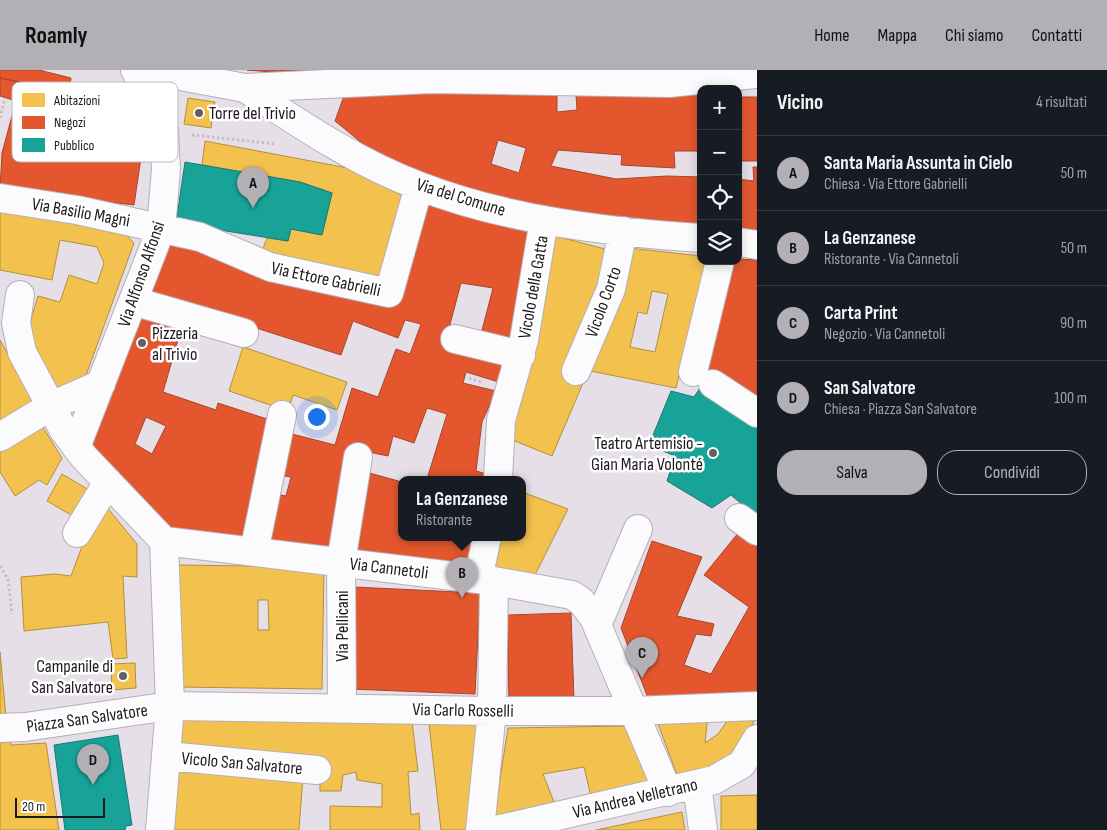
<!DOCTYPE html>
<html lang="it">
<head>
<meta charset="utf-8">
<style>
	body { margin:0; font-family:"Sofia Sans Condensed",sans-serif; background:#20242c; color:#f1f3f6 }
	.controls { position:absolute; right:15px; top:15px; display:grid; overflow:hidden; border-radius:10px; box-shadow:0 2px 12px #0003 }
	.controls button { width:45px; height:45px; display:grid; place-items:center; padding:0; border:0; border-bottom:1px solid #363941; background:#171b24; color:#f1f3f6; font:25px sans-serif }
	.scale { position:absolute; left:15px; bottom:12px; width:90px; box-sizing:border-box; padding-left:5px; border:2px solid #1e1a1f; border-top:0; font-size:14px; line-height:18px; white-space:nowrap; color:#1e1a1f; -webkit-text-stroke:4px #fff; paint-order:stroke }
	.you { position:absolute; left:316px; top:346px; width:18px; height:18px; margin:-12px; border:4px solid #fff; border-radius:50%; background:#1a73e8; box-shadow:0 0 0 8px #1a73e833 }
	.badge { display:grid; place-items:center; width:32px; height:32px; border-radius:50%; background:#b2b0b5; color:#111; font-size:16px; font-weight:700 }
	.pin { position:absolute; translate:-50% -41px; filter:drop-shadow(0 1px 2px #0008) }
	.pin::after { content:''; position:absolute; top:26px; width:18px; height:15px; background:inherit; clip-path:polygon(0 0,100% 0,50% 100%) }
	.popup { position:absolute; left:398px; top:406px; width:128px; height:65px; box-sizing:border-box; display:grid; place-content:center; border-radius:10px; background:#171b24; filter:drop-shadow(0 1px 4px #0005); font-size:16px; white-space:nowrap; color:#9ea1a6 }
	.popup b { font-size:19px; color:#f1f3f6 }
	.popup::after { content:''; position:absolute; left:50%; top:100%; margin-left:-10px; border:10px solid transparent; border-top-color:#171b24 }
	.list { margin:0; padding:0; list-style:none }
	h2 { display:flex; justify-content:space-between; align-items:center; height:65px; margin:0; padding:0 20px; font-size:21px }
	h2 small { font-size:16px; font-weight:400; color:#9ea1a6 }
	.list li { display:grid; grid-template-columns:32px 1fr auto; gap:15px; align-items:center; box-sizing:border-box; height:75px; padding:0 20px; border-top:1px solid #363941 }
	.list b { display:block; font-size:19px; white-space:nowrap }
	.list p { margin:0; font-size:16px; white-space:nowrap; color:#9ea1a6 }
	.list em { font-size:16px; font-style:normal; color:#9ea1a6 }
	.actions { display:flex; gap:10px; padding:15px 20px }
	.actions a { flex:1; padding:11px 0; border:1px solid #b2b0b5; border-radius:20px; text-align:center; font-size:18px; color:#b2b0b5 }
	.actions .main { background:#b2b0b5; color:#111 }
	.icon { flex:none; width:28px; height:28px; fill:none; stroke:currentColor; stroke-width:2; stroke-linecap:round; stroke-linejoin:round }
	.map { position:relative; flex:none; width:757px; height:760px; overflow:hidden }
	header { display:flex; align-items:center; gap:30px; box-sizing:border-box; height:70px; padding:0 25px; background:#b2b0b5; color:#111 }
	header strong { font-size:24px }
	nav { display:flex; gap:28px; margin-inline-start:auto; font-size:18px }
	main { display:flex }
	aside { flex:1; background:#171b24 }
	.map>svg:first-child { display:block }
	.homes { fill:#f2c14e; stroke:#b28f40; fill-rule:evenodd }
	.shops { fill:#e4572e; stroke:#a9452a; fill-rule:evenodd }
	.public { fill:#17a398; stroke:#197a74 }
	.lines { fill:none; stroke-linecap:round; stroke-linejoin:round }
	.minor-casing { stroke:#b4afb6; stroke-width:30 }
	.path { stroke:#c4c1c4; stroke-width:3; stroke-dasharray:2.5 2.5; stroke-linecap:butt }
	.minor { stroke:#fbfafc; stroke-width:28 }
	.poi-dot { fill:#645f65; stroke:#fff; stroke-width:2 }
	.labels { text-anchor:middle; stroke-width:5; stroke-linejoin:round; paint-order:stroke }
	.poi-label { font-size:18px; fill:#1e1a1f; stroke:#fff; text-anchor:start }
	.street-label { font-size:18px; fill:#1e1a1f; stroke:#fff }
	.key { fill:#fff; stroke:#bcbabc; stroke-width:1 }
	.key-label { font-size:14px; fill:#1e1a1f }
</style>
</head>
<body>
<header>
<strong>Roamly</strong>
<nav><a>Home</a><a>Mappa</a><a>Chi siamo</a><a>Contatti</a></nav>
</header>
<main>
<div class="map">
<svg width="757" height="760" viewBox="0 0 757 760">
	<rect width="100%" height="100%" fill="#e6dfe8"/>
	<path class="homes" d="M188,28L215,32L211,58L184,54Z
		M205,71L348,98L403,126L379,214L261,184L267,168L288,171L291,159L322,165L332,123L300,112L202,95Z
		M0,134L118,156L134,173L84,311L56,327L24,273L38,226L60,232L69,205L97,214L104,193L97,177L60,170L52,210L0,200Z
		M548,164L605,179L601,220L564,306L583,313L552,386L505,367Z
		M629,178L701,186V191H707L676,318L585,300ZM652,221L668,224L655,282L630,277L638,242L647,244Z
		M0,270L35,334L0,354Z
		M243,277L347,312L337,340L293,325L288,341L229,321Z
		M39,351L62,388L47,415L39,410L15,426L0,402V375Z
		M62,404L94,423L78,449L47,431Z
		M522,422L568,439L532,511L494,501L502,467H522Z
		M106,436L137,474V507L123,506L127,588L113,589L108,552L24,561L21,507L55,504L71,506L87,463Z
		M178,495L324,497L322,619L177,617ZM258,530H268L269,560H258Z
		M0,582L6,647H0Z
		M135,593L136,618L112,620L111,594Z
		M733,643L754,651L740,683L717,702L679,710L655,646L708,645L705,673L718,664Z
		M177,644L412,651L418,701L408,702L411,745L419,743L420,760H330V736L382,737V714L357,710L356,702L343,705L341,721H320V693L176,680Z
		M478,653L466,760H441L429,654Z
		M625,656L651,716L592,731L584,697L543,704L556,737L493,754L508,658Z
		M0,670H11V675L46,673L59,760H0Z
		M175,698L303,706L299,760H171Z
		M757,725V760H721V726Z
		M682,742L685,760H596Z"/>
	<path class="shops" d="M0,0H39L71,8L69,22L0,8Z
		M247,0H426L321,6Z
		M0,8L69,22L61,61L142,81L134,135L0,119L2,83L16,31L0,26Z
		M419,19L557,25V42L577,40L576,25L701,22V81H674L675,98L621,95L622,85L558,80L551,96L616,109L667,106L701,107V164L554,146L390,96L335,51L345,23ZM498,70L526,78L519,103L491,94Z
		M738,27H757V91H738Z
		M753,97H757V170L738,168V109L754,111Z
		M426,131L538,156L514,277L480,268L493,218L461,213L444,277L510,291L502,313L466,302L463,313L496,321L482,352L476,401L487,404L485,409H427L447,344L427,338L414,373L393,366L388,386L349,378L336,437L331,485L267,476L275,424L286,426L291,407L279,405L288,363L335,375L352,318L378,327L396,279L410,284L421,254L405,250L398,268L353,251L341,285L143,222L162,170L392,231Z
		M738,189L757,190V334L702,301L728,191H738Z
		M138,238L182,256L163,322L216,340L218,333L273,351L247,474L173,460L144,439L84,379ZM146,347L166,356L152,384L135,374Z
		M362,401L402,412V467H473L466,499L349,484Z
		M739,462L757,474V628H648L621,558L652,471L702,487L677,546L714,554L711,566L696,564L684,595L711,604L749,537L704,505Z
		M354,517L480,523L475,624L349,619Z
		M571,543L574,630L509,632L507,545Z"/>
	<path class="public" d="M185,92L300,112L332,123L322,165L291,159L288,171L176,153Z
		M702,315L757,350V447L731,425L712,438L667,411L675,386L649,375L671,321L694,327Z
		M118,665L132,755L126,756L125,760H65L54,675Z"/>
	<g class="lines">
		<g class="minor-casing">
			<path id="minor" d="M148,0L245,18L432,9L669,13L757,4
				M245,18C300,54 357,93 419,116C506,150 608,162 701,168
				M0,128L77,140L200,167L270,197L389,223L419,116
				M738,172L757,175
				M20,225L16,253L22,282L63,359L84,387L164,471L494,511L572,525L581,531L594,548L668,722
				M133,231L244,263
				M455,269L521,285
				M576,301L611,219L623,161
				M693,302L720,191
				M713,314L757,343
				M0,367L51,336L101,314
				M76,377L161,159L166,99L164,62L156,38L135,0
				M498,409L501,350L524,270L544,150
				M739,448L757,461
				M77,463L108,412
				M254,482L282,345
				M478,509L487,467
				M597,555L638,459
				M342,638L341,492L358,387
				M0,658L25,657L170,636L492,641H634L757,636
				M167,686L317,700
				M697,714L703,760
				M160,760L170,636L164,471
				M480,760L492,641L494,511
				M496,760L714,710L742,694L757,669"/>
		</g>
		<path class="path" d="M0,48L5,28
			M192,65L276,74
			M469,308L481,312
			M0,496L8,509L12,544"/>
		<use href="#minor" class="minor"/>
	</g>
	<g class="poi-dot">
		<circle cx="199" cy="43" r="5"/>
		<circle cx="142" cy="273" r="5"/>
		<circle cx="713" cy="383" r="5"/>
		<circle cx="123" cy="606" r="5"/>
	</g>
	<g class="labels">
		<g class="poi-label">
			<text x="209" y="49">Torre del Trivio</text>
			<text x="152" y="269">Pizzeria<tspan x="152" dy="21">al Trivio</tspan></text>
			<text x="703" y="379" text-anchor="end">Teatro Artemisio -<tspan x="703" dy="21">Gian Maria Volonté</tspan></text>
			<text x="113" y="602" text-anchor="end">Campanile di<tspan x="113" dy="21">San Salvatore</tspan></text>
		</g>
		<g class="street-label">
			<text transform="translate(461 127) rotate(17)" y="6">Via del Comune</text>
			<text transform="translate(81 142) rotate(10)" y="6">Via Basilio Magni</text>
			<text transform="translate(141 204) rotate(-71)" y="6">Via Alfonso Alfonsi</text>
			<text transform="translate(326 209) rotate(12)" y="6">Via Ettore Gabrielli</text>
			<text transform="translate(533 217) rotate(-80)" y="6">Vicolo della Gatta</text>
			<text transform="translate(603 232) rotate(-70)" y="6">Vicolo Corto</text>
			<text transform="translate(389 498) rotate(7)" y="6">Via Cannetoli</text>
			<text transform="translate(342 556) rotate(-90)" y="6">Via Pellicani</text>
			<text transform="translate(463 640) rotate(1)" y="6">Via Carlo Rosselli</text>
			<text transform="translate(87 648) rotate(-8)" y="6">Piazza San Salvatore</text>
			<text transform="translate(242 693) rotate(5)" y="6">Vicolo San Salvatore</text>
			<text transform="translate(635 728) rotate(-13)" y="6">Via Andrea Velletrano</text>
		</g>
	</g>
	<rect x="12" y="12" width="166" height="80" rx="8" class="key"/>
	<rect x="22" y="23" width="23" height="14" fill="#f2c14e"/>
	<rect x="22" y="46" width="23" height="13" fill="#e4572e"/>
	<rect x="22" y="68" width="23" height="14" fill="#17a398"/>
	<g class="key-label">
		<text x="54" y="35">Abitazioni</text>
		<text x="54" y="57">Negozi</text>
		<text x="54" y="80">Pubblico</text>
	</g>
</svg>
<div class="controls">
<button>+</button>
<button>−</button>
<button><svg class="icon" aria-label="locate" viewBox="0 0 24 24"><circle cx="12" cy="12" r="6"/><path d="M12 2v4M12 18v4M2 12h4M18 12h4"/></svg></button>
<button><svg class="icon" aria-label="layers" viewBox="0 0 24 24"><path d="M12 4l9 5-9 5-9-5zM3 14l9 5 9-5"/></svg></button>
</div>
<div class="scale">20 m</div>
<div class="you"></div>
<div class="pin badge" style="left:253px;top:138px">A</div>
<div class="pin badge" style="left:462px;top:528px">B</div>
<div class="popup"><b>La Genzanese</b>Ristorante</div>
<div class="pin badge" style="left:642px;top:608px">C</div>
<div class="pin badge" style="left:93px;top:715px">D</div>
</div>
<aside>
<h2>Vicino<small>4 risultati</small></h2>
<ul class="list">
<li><span class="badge">A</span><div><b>Santa Maria Assunta in Cielo</b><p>Chiesa · Via Ettore Gabrielli</p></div><em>50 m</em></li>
<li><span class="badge">B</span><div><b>La Genzanese</b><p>Ristorante · Via Cannetoli</p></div><em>50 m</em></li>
<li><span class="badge">C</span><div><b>Carta Print</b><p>Negozio · Via Cannetoli</p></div><em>90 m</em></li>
<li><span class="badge">D</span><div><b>San Salvatore</b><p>Chiesa · Piazza San Salvatore</p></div><em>100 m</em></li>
</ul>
<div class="actions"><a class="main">Salva</a><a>Condividi</a></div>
</aside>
</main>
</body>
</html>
